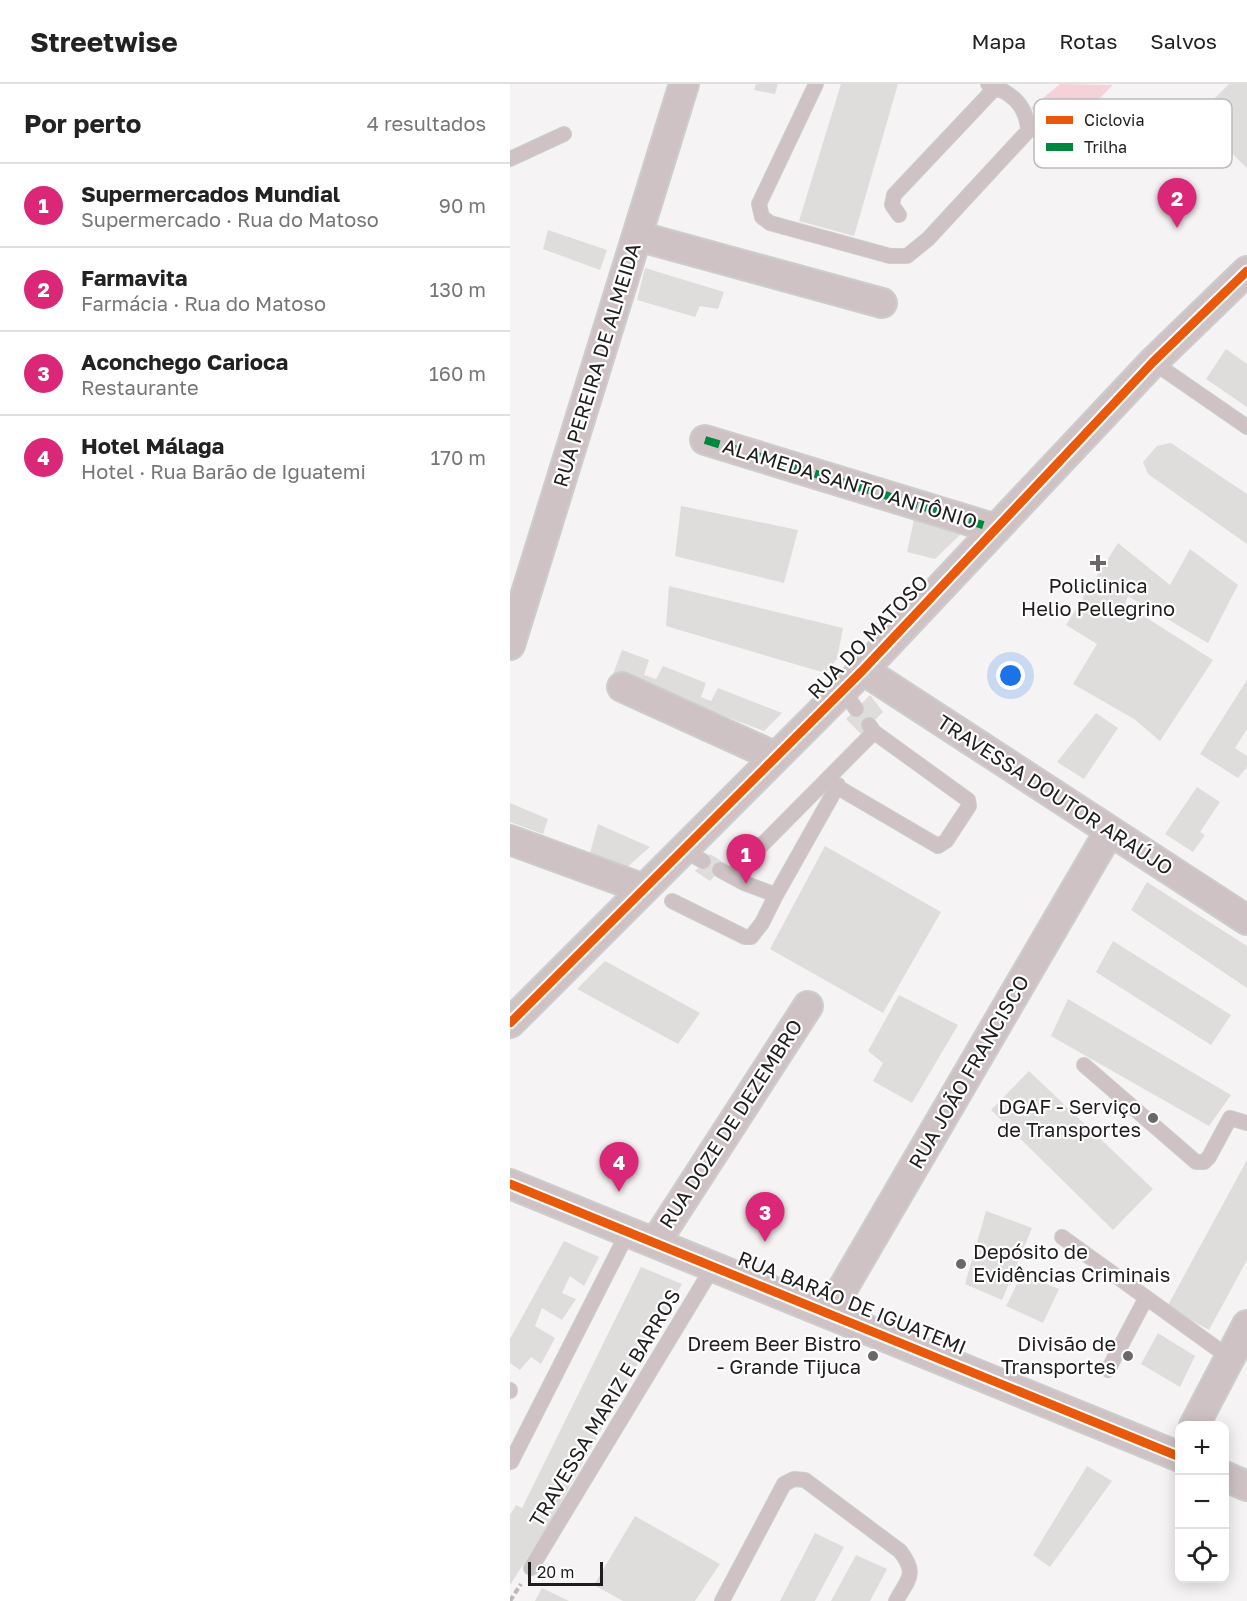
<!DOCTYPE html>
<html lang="pt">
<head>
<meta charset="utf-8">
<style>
	body { margin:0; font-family:"Golos Text",sans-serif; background:#f6f6f6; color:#222 }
	.controls { position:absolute; right:18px; bottom:18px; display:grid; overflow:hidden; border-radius:12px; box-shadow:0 3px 15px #0003 }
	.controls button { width:54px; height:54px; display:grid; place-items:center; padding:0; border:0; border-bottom:2px solid #e0e0e0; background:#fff; color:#222; font:30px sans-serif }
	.scale { position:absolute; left:18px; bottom:15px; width:75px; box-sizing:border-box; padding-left:6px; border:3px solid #1f1d1d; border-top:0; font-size:16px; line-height:21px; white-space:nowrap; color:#1f1d1d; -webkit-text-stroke:4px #fff; paint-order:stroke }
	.you { position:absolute; left:501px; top:592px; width:21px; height:21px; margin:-15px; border:4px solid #fff; border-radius:50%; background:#1a73e8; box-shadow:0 0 0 9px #1a73e833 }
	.badge { display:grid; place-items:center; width:39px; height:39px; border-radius:50%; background:#db2777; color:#fff; font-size:20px; font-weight:700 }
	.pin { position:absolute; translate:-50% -50px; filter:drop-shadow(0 2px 3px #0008) }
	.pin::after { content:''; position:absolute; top:32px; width:21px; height:18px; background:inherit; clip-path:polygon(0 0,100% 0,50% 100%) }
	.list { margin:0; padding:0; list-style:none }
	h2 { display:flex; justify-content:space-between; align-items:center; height:78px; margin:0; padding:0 24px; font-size:26px }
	h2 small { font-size:20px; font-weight:400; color:#767676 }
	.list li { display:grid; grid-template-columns:39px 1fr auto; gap:18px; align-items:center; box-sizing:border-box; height:84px; padding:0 24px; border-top:2px solid #e0e0e0 }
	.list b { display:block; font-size:22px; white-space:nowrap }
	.list p { margin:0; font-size:20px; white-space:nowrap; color:#767676 }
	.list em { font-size:20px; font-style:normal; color:#767676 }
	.icon { flex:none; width:33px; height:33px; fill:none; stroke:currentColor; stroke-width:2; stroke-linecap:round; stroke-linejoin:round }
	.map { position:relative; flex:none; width:737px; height:1517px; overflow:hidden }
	header { display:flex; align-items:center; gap:36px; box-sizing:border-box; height:84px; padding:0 30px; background:#fff; border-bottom:2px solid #e0e0e0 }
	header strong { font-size:28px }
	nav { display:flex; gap:33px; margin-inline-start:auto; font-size:21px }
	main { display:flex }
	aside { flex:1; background:#fff }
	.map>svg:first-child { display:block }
	.green { fill:#f5d1da }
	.building { fill:#dedddc }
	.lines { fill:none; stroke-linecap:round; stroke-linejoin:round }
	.lane-casing { stroke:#cecdcd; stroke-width:16 }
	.street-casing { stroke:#cecdcd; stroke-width:32 }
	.path { stroke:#bfb6b8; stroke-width:4; stroke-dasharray:6 3; stroke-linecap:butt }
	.lane { stroke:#cec2c4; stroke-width:14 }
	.street { stroke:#cec2c4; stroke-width:28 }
	.quiet { stroke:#00873e; stroke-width:8; stroke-dasharray:15 8; stroke-linecap:butt }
	.cycleway-casing { stroke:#fff; stroke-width:13 }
	.cycleway { stroke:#e8590c; stroke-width:9 }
	.poi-dot { fill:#6a6868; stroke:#fff; stroke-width:2 }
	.labels { text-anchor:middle; stroke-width:4.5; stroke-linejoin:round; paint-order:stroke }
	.street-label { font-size:20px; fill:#1f1d1d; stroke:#fff }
	.poi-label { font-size:20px; fill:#1f1d1d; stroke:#fff; text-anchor:end }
	.key { fill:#fff; stroke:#bcbbbb; stroke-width:1.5 }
	.key-label { font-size:16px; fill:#1f1d1d }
</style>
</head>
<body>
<header>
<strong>Streetwise</strong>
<nav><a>Mapa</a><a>Rotas</a><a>Salvos</a></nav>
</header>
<main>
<aside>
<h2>Por perto<small>4 resultados</small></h2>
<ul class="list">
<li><span class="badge">1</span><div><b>Supermercados Mundial</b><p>Supermercado · Rua do Matoso</p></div><em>90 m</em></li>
<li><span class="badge">2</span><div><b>Farmavita</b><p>Farmácia · Rua do Matoso</p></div><em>130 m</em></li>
<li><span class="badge">3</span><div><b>Aconchego Carioca</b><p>Restaurante</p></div><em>160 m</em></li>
<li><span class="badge">4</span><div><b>Hotel Málaga</b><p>Hotel · Rua Barão de Iguatemi</p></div><em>170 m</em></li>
</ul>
</aside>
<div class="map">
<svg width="737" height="1517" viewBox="0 0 737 1517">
	<rect width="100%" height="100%" fill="#f6f3f4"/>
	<path class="green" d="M550,0L603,1L550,54L521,24Z"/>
	<path class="building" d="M246,0H268L265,10L244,6Z
		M331,0H388L344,152L289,137Z
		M719,0H737V84L685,34Z
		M38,146L97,166L90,186L33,165Z
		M135,184L214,208L208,225L190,222L185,233L127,216Z
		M716,265L737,280V323L696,295Z
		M661,359L737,410V460L638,390L633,378L647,362Z
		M171,422L288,446L274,499L165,472Z
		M406,426L454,447L425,475L397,468Z
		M608,459L660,501L680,465L728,501L698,559L618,512L615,520L703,576L650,657L624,635L563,600L587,560L556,541Z
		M159,502L333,544L327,575L315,589L156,542Z
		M112,566L139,576L134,591L146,595L153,582L196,599L191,613L201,617L208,604L272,629L254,647L103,590Z
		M737,596V645L725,664L737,672V683L728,694L690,670Z
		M360,611L373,628L351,650L336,635Z
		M586,629L608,644L574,695L547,678Z
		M687,703L710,718L690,748L695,751L683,768L655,750Z
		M0,719L38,735L33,750L0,738Z
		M88,740L140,763L115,785L80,769Z
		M315,762L431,828L373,929L260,865Z
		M200,770L216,780L200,797L185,787Z
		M637,798L737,862V904L621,826Z
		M603,857L721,931L701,961L586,888Z
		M95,877L190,929L168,960L67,905Z
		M389,911L448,941L402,1019L363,997L373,979L358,967Z
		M558,915L721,1011L699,1042L541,952Z
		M519,987L643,1105L603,1146L481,1026Z
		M737,1076V1176L699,1246L657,1223Z
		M476,1127L522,1144L492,1216L455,1200Z
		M54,1157L89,1173L74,1202L60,1192L52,1209L66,1215L52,1236L32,1224L25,1242L45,1254L31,1280L21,1273L10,1286L0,1279V1255Z
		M131,1183L172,1200L39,1440L0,1501V1431L6,1421L12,1424Z
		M512,1190L549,1205L533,1239L496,1222Z
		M648,1249L685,1272L670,1303L631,1280Z
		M577,1382L602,1397L540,1483L523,1471Z
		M125,1432L210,1480L185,1517H113L84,1501Z
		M305,1449L334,1463L305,1517H270Z
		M346,1471L377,1485L360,1517H321Z
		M32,1504L59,1517H25Z"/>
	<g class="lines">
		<g class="lane-casing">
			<path id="lane" d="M306,0L249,120L252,133L260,139L380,172H397L418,155L518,47C517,21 502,9 478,0
				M0,75L54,50
				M389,131L382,121L384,111L486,3
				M643,278L737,343
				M333,606L346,625
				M317,697L428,762L436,757L459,722L458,716L364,648L359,641
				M173,766L193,777
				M210,786L234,799L266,811L328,701
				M221,792L364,648
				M162,817L235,853H241L252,839L266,811
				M574,981L686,1078H694L699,1073L720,1034L737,1039
				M552,1153L720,1274
				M598,1286L636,1214
				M0,1306V1307
				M1,1378L118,1148
				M21,1484L203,1183
				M212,1517L274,1400L284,1395L295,1396L390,1467C408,1490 398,1495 386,1517"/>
		</g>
		<g class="street-casing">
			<path id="street" d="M127,152L372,219
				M195,356L486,445
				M0,561L174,0
				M353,586L737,836
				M112,603L266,673
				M0,756L134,805
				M0,939L353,586L643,278L737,187
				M0,1100L670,1373
				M145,1159L298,922
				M319,1228L599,748
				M684,1342L737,1241
				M714,1392L737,1402"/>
		</g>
		<path class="path" d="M0,1517L11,1500"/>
		<use href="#lane" class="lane"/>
		<use href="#street" class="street"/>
		<path class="quiet" d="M195,356L486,445"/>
		<g class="cycleway-casing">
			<path id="cycleway" d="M0,939L353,586L643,278L737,187
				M0,1100L670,1373"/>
		</g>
		<use href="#cycleway" class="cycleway"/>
	</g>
	<g class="poi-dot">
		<path d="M585 470h6v6h6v6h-6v6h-6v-6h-6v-6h6z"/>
		<circle cx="643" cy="1034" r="6"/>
		<circle cx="451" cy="1180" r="6"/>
		<circle cx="363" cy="1272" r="6"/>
		<circle cx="618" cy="1272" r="6"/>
	</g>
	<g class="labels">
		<g class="street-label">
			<text transform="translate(87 281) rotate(-73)" y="7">RUA PEREIRA DE ALMEIDA</text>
			<text transform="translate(340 400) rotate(17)" y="7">ALAMEDA SANTO ANTÔNIO</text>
			<text transform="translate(358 553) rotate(-46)" y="7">RUA DO MATOSO</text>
			<text transform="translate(545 711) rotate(33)" y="7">TRAVESSA DOUTOR ARAÚJO</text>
			<text transform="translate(459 988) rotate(-60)" y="7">RUA JOÃO FRANCISCO</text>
			<text transform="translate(221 1040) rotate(-57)" y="7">RUA DOZE DE DEZEMBRO</text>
			<text transform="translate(342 1219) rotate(22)" y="7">RUA BARÃO DE IGUATEMI</text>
			<text transform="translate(95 1324) rotate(-59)" y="7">TRAVESSA MARIZ E BARROS</text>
		</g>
		<g class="poi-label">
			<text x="588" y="509" text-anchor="middle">Policlinica<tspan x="588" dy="23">Helio Pellegrino</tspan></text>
			<text x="631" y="1030">DGAF - Serviço<tspan x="631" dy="23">de Transportes</tspan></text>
			<text x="463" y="1175" text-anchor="start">Depósito de<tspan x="463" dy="23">Evidências Criminais</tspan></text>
			<text x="351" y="1267">Dreem Beer Bistro<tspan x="351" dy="23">- Grande Tijuca</tspan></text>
			<text x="606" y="1267">Divisão de<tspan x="606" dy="23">Transportes</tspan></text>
		</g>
	</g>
	<rect x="524" y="15" width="198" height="69" rx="9" class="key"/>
	<rect x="536" y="32" width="27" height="8" fill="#e8590c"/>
	<rect x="536" y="59" width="27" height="8" fill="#00873e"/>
	<g class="key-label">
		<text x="574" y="42">Ciclovia</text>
		<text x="574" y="69">Trilha</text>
	</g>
</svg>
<div class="controls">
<button>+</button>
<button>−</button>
<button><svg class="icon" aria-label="locate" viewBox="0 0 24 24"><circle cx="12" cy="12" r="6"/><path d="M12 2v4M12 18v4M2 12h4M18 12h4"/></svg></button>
</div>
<div class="scale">20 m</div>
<div class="you"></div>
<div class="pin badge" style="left:236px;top:800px">1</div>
<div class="pin badge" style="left:667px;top:144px">2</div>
<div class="pin badge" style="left:255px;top:1158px">3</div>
<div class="pin badge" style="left:109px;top:1108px">4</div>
</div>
</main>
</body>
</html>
